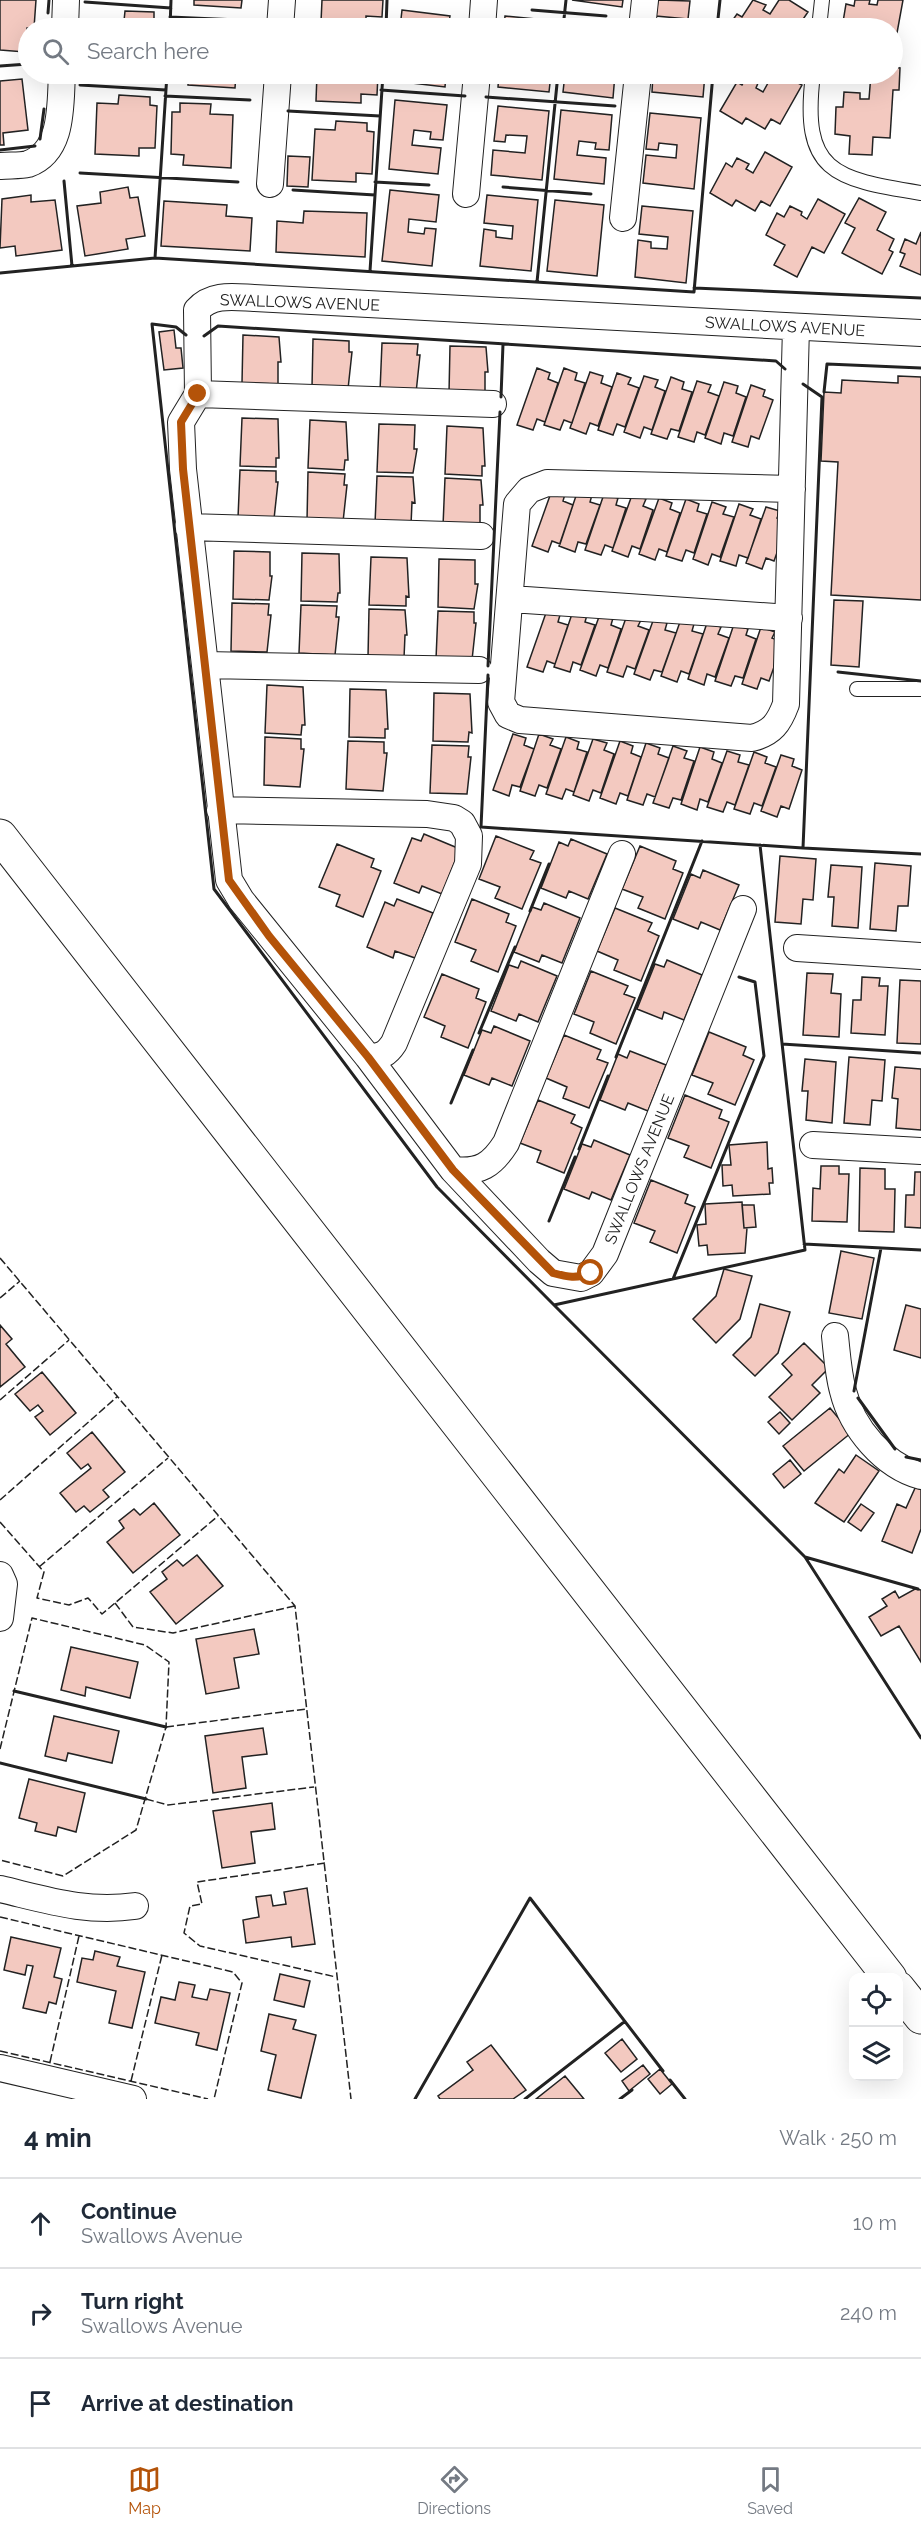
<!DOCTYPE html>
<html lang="en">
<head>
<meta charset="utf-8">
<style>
	body { margin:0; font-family:Raleway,sans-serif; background:#f2f2f3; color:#1f2937 }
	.controls { position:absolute; right:18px; bottom:18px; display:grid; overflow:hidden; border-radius:12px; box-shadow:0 6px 24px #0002 }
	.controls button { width:54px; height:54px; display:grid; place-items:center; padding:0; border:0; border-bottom:2px solid #e0e1e3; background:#fff; color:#1f2937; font:30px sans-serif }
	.stop { position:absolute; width:18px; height:18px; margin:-14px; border:4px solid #b45309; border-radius:50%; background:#fff }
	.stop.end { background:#b45309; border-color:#fff; box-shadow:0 2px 6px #0008 }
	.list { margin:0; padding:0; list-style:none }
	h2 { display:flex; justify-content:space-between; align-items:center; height:78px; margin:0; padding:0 24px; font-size:26px }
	h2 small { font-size:20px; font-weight:400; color:#747a83 }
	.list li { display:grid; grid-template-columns:39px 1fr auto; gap:18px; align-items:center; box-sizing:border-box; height:90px; padding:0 24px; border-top:2px solid #e0e1e3 }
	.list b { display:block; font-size:22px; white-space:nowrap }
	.list p { margin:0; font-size:20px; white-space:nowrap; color:#747a83 }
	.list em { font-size:20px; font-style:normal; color:#747a83 }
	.icon { flex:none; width:33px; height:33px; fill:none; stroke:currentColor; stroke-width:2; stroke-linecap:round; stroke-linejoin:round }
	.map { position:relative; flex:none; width:921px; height:2099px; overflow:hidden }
	.search { position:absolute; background:#fff; box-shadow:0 6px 24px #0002; left:18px; right:18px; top:18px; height:66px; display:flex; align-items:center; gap:15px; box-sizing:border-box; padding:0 21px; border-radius:33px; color:#747a83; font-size:22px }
	.sheet { height:348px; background:#fff }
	nav { display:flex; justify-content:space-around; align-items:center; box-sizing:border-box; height:84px; border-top:2px solid #e0e1e3; background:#fff; font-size:16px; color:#747a83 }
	nav a { display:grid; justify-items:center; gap:3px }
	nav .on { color:#b45309 }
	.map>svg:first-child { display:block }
	.building { fill:#f3c9c0; stroke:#222; stroke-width:1.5 }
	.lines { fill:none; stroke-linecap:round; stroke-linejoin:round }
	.service-casing { stroke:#222; stroke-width:16 }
	.minor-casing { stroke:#222; stroke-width:28 }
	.trunk-casing { stroke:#222; stroke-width:35 }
	.service { stroke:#fff; stroke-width:14 }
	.minor { stroke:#fff; stroke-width:26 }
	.trunk { stroke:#fff; stroke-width:33 }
	.fence { stroke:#222; stroke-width:1.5; stroke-dasharray:8 3; stroke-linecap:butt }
	.wall { stroke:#222; stroke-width:3 }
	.route { stroke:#b45309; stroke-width:8 }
	.labels { text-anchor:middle; stroke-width:4.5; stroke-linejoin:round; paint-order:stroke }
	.street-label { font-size:16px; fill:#222; stroke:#fff }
</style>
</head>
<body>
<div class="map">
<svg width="921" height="2099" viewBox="0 0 921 2099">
	<rect width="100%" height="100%" fill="#fff"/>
	<path class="building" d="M0,0H36L34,28H27L25,52L0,50Z
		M194,0H242L241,8L194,5Z
		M322,0H383L382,17L366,16V24L321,22Z
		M572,0H623L622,7Z
		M658,0L690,1L688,19L656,16Z
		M753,0L766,5L763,10L770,14L779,0H789L808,12L797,28H727L737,14L742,17Z
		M855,0H870L869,4L877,5L878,0H903L895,44L892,43V28H842L846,4L854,6Z
		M402,10L450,16L448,28H400Z
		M125,11L154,12V22L162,23V28H101L102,20L124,21Z
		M505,16L556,21L555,28H504Z
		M571,21L620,27V28H570Z
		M185,22L215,24V28H185Z
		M892,67L900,68L899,90H893L890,138L873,137L872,155L849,154L850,136L835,134L836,107H843L844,92L860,93V99H869L871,74H892Z
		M175,74H236L235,88L188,85V75Z
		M317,74H378L377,95L361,94V103L316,101Z
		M395,74H446L445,87L395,81Z
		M499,74H551L549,92L498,87Z
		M565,74H615L613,98L563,92Z
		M653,74L686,76V74H705L703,97L652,92Z
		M773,74H780L802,85L780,124L771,119L765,129L746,118L742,124L720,111L737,82L742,85L747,76L758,83L756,88L763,92Z
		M22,79L28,130L3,133L4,145H0V81Z
		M119,95L150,97V105L157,106L155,148H139V156L95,154L97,103L118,104Z
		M395,100L447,105L443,140L430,139L431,132L414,130L412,145L441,148L438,174L389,169Z
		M180,103L211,104L210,114L233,115L231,168L183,165L184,155L171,154L172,112H180Z
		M498,106L549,111L542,180L491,175L493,150L525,153L527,136L506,135L505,142L494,141Z
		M561,110L612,115L609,150L595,149L596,143L579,141L577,155L606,158L604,184L554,179Z
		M650,113L701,118L694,189L643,183L646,155L676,158L677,145L659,143L658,150L646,149Z
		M336,121L367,123V131L374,132L372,174L356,173V182L312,180L315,129L335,130Z
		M765,152L792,167L770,206L761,201L755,211L736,200L732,206L710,193L726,163L732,167L737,158L749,164L746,169L753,173Z
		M288,156L310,157L308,187L287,186Z
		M128,187L130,198L138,197L145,236L126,239L128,249L85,256L77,206L101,203L100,192Z
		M390,190L439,195L436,222L409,219L408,232L424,234L425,228L436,229L432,266L382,261Z
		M31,195V202L55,200L62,250L16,256L15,246L0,248L2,199Z
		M487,195L538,200L531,271L480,266L484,229L496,231V237L512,239L513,226L484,223Z
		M859,198L886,212L877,230L894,239L889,250L893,252L882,274L842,253L855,228L845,223Z
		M818,199L845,214L824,253L812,247L797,277L774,265L785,245L766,235L777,213L784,217L790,206L802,212L801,215L807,219Z
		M555,200L604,205L597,276L547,271Z
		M164,201L227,205L226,216L252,218L250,251L161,246Z
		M642,206L693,211L686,283L635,277L638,240L651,242V248L667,249L668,237L639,234Z
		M304,211L367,213L365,257L276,252L277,221L303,223Z
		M921,232V275L900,266L905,254L900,252L905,239L916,244Z
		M174,330L176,348H181L183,368L164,370L159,332Z
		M243,335L279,337L281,362H278V384L242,383Z
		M313,339L349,341V352H352L348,389L312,387Z
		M382,343L418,344L417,355H420L416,393L380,391Z
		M450,346L486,347L488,372H485V395L449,393Z
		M537,368L550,373L548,379L558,383L545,422L537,419L533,430L517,425Z
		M564,368L577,373L575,380L585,383L572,423L564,420L560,430L544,425Z
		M590,372L603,376L601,383L612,387L598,426L590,423L586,434L570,428Z
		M617,373L631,378L628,384L639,388L625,427L617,424L613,435L598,430Z
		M644,376L658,380L655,387L665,391L652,430L644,427L640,438L624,432Z
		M898,376L921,377V600L831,595L838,462L821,461L824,392L841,393L842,380L898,383Z
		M671,377L684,382L682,389L692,392L679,431L671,429L667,439L651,434Z
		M697,381L711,385L708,392L719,396L705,435L697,432L694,442L678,437Z
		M724,382L738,386L736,393L746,397L733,436L724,433L721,444L705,438Z
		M751,385L765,390L763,396L773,400L759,439L751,436L748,447L732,442Z
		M242,418L278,419L279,458H276V467L240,466Z
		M310,420L346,422L348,460H345L344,470L308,468Z
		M379,424L415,425L414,449H417L413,473L377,472Z
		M447,426L483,428L485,466H482V476L445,474Z
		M240,470L276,471V482H278L274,519L238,518Z
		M308,472L345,474L344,485H347L343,522L307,521Z
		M377,476L413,477L415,503L412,502L411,525L375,524Z
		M445,478L481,480L483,505H480V528L443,526Z
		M552,490L565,494L563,501L573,505L560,544L552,541L548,552L532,546Z
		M578,490L592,495L590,502L600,505L586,544L578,542L575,552L559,546Z
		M604,494L618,498L616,505L626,508L613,548L605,545L601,555L585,550Z
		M632,495L646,499L643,506L653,510L640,549L632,546L628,557L612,551Z
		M659,498L672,503L670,509L680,513L667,552L659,549L655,560L639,554Z
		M686,499L699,504L697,511L707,514L694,553L686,550L682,561L666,556Z
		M712,502L726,507L723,514L734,517L720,557L712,554L708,565L693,559Z
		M739,504L753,509L750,515L761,519L748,558L739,555L736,566L720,561Z
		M766,507L780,511L777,518L788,522L774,561L766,558L762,569L746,563Z
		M234,551L270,552V576H272L269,600L233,599Z
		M302,553L339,554L340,593H338L337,602L301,601Z
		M371,557L407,558L409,597L406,596V606L369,605Z
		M439,559L475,560V584H478L474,609L438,607Z
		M834,600L863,601L859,667L831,665Z
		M232,603L269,604L268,615H271L267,652L231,651Z
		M301,605L337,606L336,617H339L335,655L299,653Z
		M369,609L405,610L407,635H405L404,658L368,657Z
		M547,610L560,615L558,622L568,625L555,664L547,661L543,672L527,667Z
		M438,611L474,612V623H476L472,660L436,659Z
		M573,611L587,615L585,622L595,625L581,665L573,662L570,672L554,667Z
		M600,614L613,618L611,625L621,629L608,668L600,665L596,676L580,670Z
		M627,615L641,620L638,626L649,630L635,669L627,666L623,677L607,672Z
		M654,618L667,623L665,630L676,633L662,672L654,670L650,680L634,674Z
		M681,619L694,624L692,631L703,634L689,674L681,671L677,682L661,676Z
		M707,623L721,627L718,634L729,638L715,677L707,674L704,685L688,679Z
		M734,624L748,629L746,635L756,639L743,678L735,676L731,686L715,681Z
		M761,627L775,632L772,638L783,642L769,681L761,678L757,689L742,684Z
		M267,685L303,687L305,725H302L301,735L265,733Z
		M350,689L386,690L388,729H385V738L349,737Z
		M434,693L470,694L472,733L469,732L468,742L433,741Z
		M513,734L526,738L524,745L534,749L520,787L512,785L509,796L493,790Z
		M539,734L553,739L550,745L561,749L547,788L539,785L535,796L520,791Z
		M265,737L301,739V749H304L300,787L264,785Z
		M566,737L579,742L577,749L587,752L574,792L566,789L562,799L546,794Z
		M593,739L607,743L604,750L614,754L601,793L593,790L589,801L573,795Z
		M348,741L384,742V753H387L383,791L346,789Z
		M620,741L633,746L631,753L641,757L628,796L620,793L616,804L600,798Z
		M646,743L660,748L658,754L669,758L655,797L647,794L643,805L627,800Z
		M432,745L469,746L468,757H471L467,794L430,793Z
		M673,746L687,751L684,758L694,761L681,800L673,798L669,808L653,803Z
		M700,747L714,752L712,759L722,763L708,802L700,799L697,810L681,804Z
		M727,751L740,755L738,762L749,765L735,805L727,802L723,812L707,807Z
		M754,752L767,757L765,763L776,767L762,806L754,803L750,814L734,809Z
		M781,755L794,759L792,766L802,770L789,809L781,806L777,817L761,811Z
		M424,834L460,849L442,894L422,886L419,893L394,883L412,838L421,841Z
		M496,836L534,851L530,859L541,863L522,909L495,898L500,887L479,879Z
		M571,839L607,854L588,899L569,891L566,898L541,888L559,842L568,846Z
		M337,844L374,859L371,867L381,871L363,917L336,906L340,895L319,887Z
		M640,846L676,861L673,869L683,873L665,919L638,908L643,897L622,889Z
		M780,856L816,859L813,900L803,899L801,924L775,922Z
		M875,863L911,866L908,906H898L896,931L870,929Z
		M831,865L862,867L858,928L832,926L834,897H828Z
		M703,870L739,885L720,930L701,922L698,929L673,919L691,874L700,878Z
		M397,899L433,913L415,958L395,951L393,958L367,947L385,902L394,906Z
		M472,899L509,914L506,922L516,926L498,972L471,961L476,950L455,942Z
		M544,903L580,918L562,963L542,955L539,962L514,952L532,907L541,910Z
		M615,908L652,923L648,931L659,936L641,981L614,970L618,960L597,951Z
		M667,960L702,975L684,1020L664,1012L662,1019L637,1009L655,964L664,967Z
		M521,961L557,976L538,1022L519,1014L516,1021L491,1011L509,965L518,968Z
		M591,971L628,986L624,994L635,998L616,1044L590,1033L594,1022L574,1014Z
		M807,973L833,974L831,993L841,994L839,1037L803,1035Z
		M442,974L479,989L476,998L486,1002L468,1048L441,1037L445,1026L424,1017Z
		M862,977L880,978L879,986H888L885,1035L851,1033L853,1000H861Z
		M900,980L921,981V1044L897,1043Z
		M494,1026L530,1041L512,1086L492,1078L489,1085L464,1075L482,1030L491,1033Z
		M709,1032L746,1047L743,1055L754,1060L735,1105L708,1094L713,1083L692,1075Z
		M564,1035L601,1050L597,1059L608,1063L589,1108L563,1098L567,1087L546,1078Z
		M630,1051L666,1065L648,1111L628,1103L625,1110L600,1100L618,1054L627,1058Z
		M849,1057L885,1060L882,1101L872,1100L870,1125L844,1123Z
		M805,1059L836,1062L832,1123L806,1120L808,1091H802Z
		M895,1067L921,1069V1130L896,1128L898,1099L892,1098Z
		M685,1095L722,1110L719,1118L729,1122L711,1168L684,1157L689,1146L668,1138Z
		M538,1100L575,1115L571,1123L582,1128L564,1173L537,1162L541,1151L520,1143Z
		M594,1140L630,1155L611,1200L592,1192L589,1199L564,1189L582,1144L591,1147Z
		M767,1142L768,1169L772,1168L773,1183H769L770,1194L733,1196L732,1185L723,1186L722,1165H731L729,1145Z
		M821,1166H839V1174H849L847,1222L812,1221L813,1188L820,1189Z
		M860,1168L885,1169V1189H895L894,1232L859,1231Z
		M915,1172H921V1228L905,1227L906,1195H914Z
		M651,1180L688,1195L685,1203L695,1207L677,1253L650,1242L655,1231L634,1223Z
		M742,1202L744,1228H747L745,1253L708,1255L707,1245L699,1246L697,1225L706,1224L705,1204Z
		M742,1205H754L756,1227L744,1228Z
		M841,1251L874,1258L862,1319L829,1313Z
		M724,1269L752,1276L740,1319L716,1343L693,1319L716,1296Z
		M760,1304L790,1312L778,1353L755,1376L733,1355L751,1337Z
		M906,1305L921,1309V1358L894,1350Z
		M0,1325L12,1339L6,1344L25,1367L0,1387Z
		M804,1343L829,1368L812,1385L820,1393L792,1420L769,1397L792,1375L782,1364Z
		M42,1372L76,1413L50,1435L35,1417L43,1411L38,1405L30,1411L15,1394Z
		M830,1408L851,1433L804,1471L783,1446Z
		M780,1412L790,1423L779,1434L768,1422Z
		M92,1432L125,1472L103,1490L109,1497L90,1512L84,1506L76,1512L60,1493L91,1468L88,1464L81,1469L67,1453Z
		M856,1455L879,1471L844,1522L815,1503L839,1469L844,1473Z
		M790,1460L801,1474L784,1488L773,1474Z
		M916,1486L921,1488V1529L912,1553L882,1541L897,1504L906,1508Z
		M154,1503L180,1535L133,1573L107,1542L124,1528L119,1521L134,1509L140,1515Z
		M861,1504L874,1513L861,1531L848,1522Z
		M197,1555L223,1586L176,1624L150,1592L167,1579L162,1572L177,1560L183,1566Z
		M915,1589L921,1590V1662L899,1626L881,1636L869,1617L887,1606L882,1599L895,1591L899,1598Z
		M254,1629L259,1654L234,1658L239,1688L206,1694L196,1639Z
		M71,1647L138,1662L130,1698L86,1687L85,1696L61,1690Z
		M54,1716L119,1731L112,1763L68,1753L66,1761L45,1756Z
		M263,1728L267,1754L242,1757L246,1788L213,1793L205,1736Z
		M29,1779L85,1793L76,1832L58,1827L56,1836L35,1831L37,1823L19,1818Z
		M272,1803L275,1829L251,1832L255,1863L222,1868L213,1811Z
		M307,1888L315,1944L292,1947L291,1937L246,1943L243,1920L259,1917L256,1897L271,1895L273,1906L286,1904L284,1892Z
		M11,1937L61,1948L54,1977L62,1979L56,2004L49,2002L46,2013L23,2008L33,1966L27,1965L25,1975L4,1970Z
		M95,1951L120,1957L117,1966L145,1972L132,2028L109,2023L116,1991L77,1982L82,1958L93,1960Z
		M280,1974L310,1981L304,2007L274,2000Z
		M179,1982L195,1985L192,1997L207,2000L210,1989L230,1993L217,2050L196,2045L199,2033L155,2023L161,1997L175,2000Z
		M269,2014L296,2020L293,2029L316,2035L301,2098L268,2090L276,2055L261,2051Z
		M622,2039L637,2059L621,2072L605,2053Z
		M491,2045L526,2090L513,2099H440L438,2096L473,2070L467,2062Z
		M643,2065L650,2074L629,2091L622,2081Z
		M660,2069L672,2084L660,2094L648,2079Z
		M565,2076L584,2099H536Z"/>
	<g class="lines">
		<g class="service-casing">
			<path id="service" d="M819,28L822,0
				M813,74C801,172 833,179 921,193
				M857,689H921"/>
		</g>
		<g class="minor-casing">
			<path id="minor" d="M65,28L66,0
				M280,28L282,0
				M482,28L484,0
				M642,28L645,0
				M0,166C9,165 20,166 28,164C64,151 60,104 62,74
				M270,184L278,74
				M466,194L477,74
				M623,218L638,74
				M198,394L493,404
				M792,489L547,483L529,490L517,504L501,702L508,715L520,720L752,738C772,733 779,723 786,704L796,327
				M188,527L481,536
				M511,599L789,618
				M205,665L479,670
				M220,810L427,814L454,818L462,823L469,836L468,864L394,1043C387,1054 381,1057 368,1057
				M743,909L605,1254L591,1273L581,1278L553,1273L539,1261L453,1170L368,1057L241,900L229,880L183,469L181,422L198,394L197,310C212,293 234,297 254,298L921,333
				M797,948L921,956
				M813,1145L921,1151
				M453,1170C480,1173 492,1165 506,1143L622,854
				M835,1336C837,1354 838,1373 843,1391C852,1428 884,1466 921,1476
				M0,1575L4,1584L0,1618
				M0,1889C47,1900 86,1913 135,1906
				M0,2068L133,2099"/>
		</g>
		<g class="trunk-casing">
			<path id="trunk" d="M0,836L890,1978
				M898,1988L921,2017"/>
		</g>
		<use href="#service" class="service"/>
		<use href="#minor" class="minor"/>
		<use href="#trunk" class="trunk"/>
		<path class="fence" d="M0,1258L295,1606L351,2099
			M0,1298L20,1281
			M0,1400L69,1340
			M0,1500L118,1396
			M0,1522L44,1572L37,1598L69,1605L88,1598L102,1614L218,1516
			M39,1567L168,1458
			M115,1603L133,1627L173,1633L295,1606
			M166,1727L306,1709
			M0,1749L32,1618L145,1645L169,1662L166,1727L136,1830L63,1876L0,1860
			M146,1799L168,1805L314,1787
			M325,1863L197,1882L202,1904L190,1906L184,1933L200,1946L336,1977
			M0,1917L233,1972L242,1983L214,2099
			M0,2051L208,2099
			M50,2062L79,1936
			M131,2081L162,1955"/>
		<path class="wall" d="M85,2L171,8
			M532,10L606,16
			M48,13L49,0
			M170,17L260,21
			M170,28L171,0
			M386,28L387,0
			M563,28L566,0
			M717,28L720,0
			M0,66L28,64
			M80,85L166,90
			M381,90L465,96
			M165,96L250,100
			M486,97L615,106
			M288,111L380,116
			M40,139L44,109
			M0,150L35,146
			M80,173L238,182
			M64,181L72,266
			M375,182L429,185
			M503,187L591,194
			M293,190L375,195
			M155,258L167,74
			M370,271L383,74
			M0,273L155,258L694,292L713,74
			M537,282L558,74
			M694,288L921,298
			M186,335L176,327L152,324L214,889L437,1187L554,1305L805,1250L760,845
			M204,336L218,326L776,361L785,369
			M824,392L827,364L921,368
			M501,397L503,344
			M488,666L500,412
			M838,672L921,681
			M488,675L481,827L803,848L822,397L803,384
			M803,848L921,854
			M530,911L549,864
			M479,1033L515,947
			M782,1044L921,1053
			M616,1057L702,841
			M451,1103L473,1050
			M579,1149L608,1076
			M549,1221L575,1157
			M804,1244L921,1250
			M673,1279L764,1056L755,982L739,977
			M554,1305L805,1557L918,1589
			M854,1391L881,1248
			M858,1398L895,1449
			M906,1457L921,1460
			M805,1557L921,1738
			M14,1691L166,1727
			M0,1763L146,1799
			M670,2080L685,2099
			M415,2099L530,1898L663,2071
			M525,2099L624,2022
			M620,2099L632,2090"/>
	</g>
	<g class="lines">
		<path class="route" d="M198,394L181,422L183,469L229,880L269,936L368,1057L453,1170L553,1273C567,1277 577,1279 591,1273"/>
	</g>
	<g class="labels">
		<g class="street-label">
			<text transform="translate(300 302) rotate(2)" y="6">SWALLOWS AVENUE</text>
			<text transform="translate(785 326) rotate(3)" y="6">SWALLOWS AVENUE</text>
			<text transform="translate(639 1169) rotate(-68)" y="6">SWALLOWS AVENUE</text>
		</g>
	</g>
</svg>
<div class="controls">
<button><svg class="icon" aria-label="locate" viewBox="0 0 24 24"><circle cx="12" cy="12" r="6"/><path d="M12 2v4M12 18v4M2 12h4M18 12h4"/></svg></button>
<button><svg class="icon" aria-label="layers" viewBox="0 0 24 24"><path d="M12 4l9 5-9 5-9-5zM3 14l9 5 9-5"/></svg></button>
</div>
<div class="stop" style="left:591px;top:1273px"></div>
<div class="stop end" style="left:198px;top:394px"></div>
<div class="search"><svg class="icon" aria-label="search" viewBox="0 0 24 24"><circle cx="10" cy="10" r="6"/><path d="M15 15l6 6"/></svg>Search here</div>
</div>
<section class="sheet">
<h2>4 min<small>Walk · 250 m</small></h2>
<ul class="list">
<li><svg class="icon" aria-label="ahead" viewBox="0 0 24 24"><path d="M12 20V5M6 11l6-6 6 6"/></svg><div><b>Continue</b><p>Swallows Avenue</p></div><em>10 m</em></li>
<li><svg class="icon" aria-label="right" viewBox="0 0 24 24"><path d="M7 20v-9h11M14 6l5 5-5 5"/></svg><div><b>Turn right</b><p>Swallows Avenue</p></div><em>240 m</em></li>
<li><svg class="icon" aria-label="arrive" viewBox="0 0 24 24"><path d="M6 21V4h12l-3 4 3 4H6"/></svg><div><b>Arrive at destination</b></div></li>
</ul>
</section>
<nav>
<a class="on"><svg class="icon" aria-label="map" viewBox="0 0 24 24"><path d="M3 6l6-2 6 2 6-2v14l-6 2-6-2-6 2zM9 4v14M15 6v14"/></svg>Map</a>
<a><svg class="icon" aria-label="directions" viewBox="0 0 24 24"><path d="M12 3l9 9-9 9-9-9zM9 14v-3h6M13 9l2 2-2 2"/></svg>Directions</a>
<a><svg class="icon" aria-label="saved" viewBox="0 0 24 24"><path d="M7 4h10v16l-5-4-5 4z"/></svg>Saved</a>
</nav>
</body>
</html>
